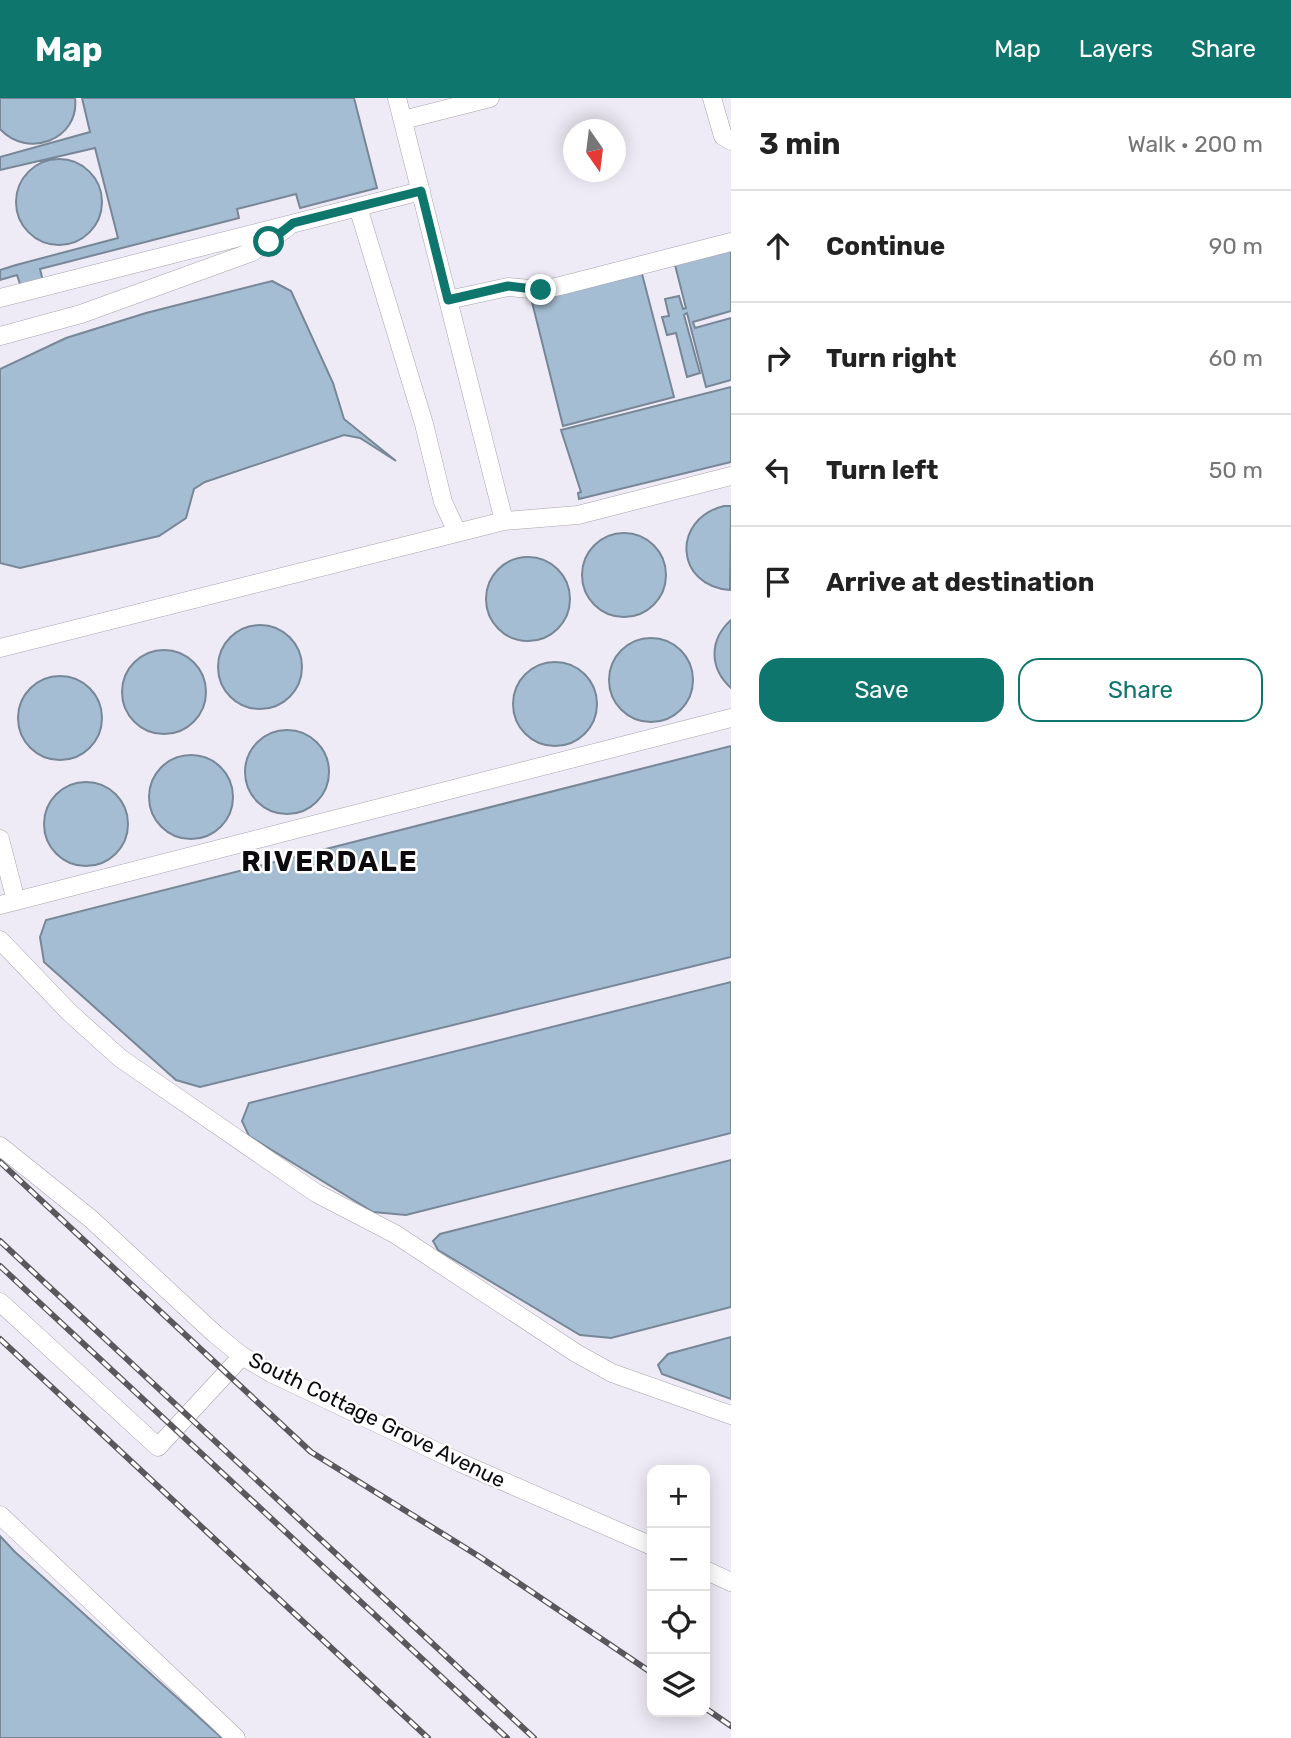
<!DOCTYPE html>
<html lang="en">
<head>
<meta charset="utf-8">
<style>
	body { margin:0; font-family:Rubik,sans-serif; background:#f6f6f6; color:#222 }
	.controls { position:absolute; right:21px; bottom:21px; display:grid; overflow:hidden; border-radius:14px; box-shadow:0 4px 18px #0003 }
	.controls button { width:63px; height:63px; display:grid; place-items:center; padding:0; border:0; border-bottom:2px solid #e0e0e0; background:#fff; color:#222; font:35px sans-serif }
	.compass { position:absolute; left:563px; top:21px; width:63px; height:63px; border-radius:50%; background:#fff; box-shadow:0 4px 18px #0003; rotate:166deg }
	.stop { position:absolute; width:21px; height:21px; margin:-16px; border:5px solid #0f766e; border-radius:50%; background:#fff }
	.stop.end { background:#0f766e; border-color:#fff; box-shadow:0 2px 7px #0008 }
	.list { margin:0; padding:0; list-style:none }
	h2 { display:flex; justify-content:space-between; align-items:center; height:91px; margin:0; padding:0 28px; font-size:30px }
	h2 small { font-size:23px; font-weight:400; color:#767676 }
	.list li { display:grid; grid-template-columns:46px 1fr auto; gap:21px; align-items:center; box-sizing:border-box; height:112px; padding:0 28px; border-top:2px solid #e0e0e0 }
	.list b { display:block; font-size:26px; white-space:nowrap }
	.list em { font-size:23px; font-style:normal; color:#767676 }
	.actions { display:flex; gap:14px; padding:21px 28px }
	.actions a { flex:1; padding:16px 0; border:2px solid #0f766e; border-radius:21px; text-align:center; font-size:24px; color:#0f766e }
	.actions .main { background:#0f766e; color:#fff }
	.icon { flex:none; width:38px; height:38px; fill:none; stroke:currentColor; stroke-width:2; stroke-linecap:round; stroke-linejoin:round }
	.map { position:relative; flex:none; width:731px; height:1640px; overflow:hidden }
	header { display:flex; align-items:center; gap:42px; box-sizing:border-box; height:98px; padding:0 35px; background:#0f766e; color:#fff }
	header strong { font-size:33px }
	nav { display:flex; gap:38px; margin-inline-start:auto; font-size:24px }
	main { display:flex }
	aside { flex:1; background:#fff }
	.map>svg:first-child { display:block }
	.water { fill:#a5bdd2; stroke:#778797; stroke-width:2 }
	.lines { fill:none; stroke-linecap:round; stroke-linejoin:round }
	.minor-casing { stroke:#a7a3ad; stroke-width:19 }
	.minor { stroke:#fff; stroke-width:18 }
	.rail-casing { stroke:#5a575d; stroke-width:6 }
	.rail { stroke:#fff; stroke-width:3.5; stroke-dasharray:10; stroke-linecap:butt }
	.route { stroke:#0f766e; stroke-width:9 }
	.labels { text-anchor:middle; stroke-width:5; stroke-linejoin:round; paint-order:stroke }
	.street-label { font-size:21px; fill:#0c0a0e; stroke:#fff }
	.district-label { font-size:28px; font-weight:bold; letter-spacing:2px; fill:#0c0a0e; stroke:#fff }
</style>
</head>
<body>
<header>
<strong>Map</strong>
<nav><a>Map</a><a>Layers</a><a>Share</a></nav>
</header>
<main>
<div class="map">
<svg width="731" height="1640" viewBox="0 0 731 1640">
	<rect width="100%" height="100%" fill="#efebf6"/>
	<path class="water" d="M0,0H75C80,42 27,61 0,31Z
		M82,0H354L377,90L300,110L296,96L237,111L239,120L40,171L43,183L21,189L17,177L0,182V172L16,167L118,140L95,50L0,72V59L90,34Z
		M16 104a43 43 0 1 1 86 0a43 43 0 1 1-86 0Z
		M731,149V213L693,224L695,230L731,220V282L706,289L687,215L684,217L700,275L687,279L676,235L667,237L662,219L669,218L665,201L679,198L683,211L686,210L674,163Z
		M641,172L674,299L563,328L531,200Z
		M272,183L291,193L333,285L344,321L396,363L360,340L344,337L205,384L194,391L186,420L159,438L20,470L0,465V271L66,240L146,215Z
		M731,289V364L579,401L578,395L581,394L561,332Z
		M724,408H731L730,492C675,488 671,421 724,408Z
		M582 477a42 42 0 1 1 84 0a42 42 0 1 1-84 0Z
		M486 501a42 42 0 1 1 84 0a42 42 0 1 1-84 0Z
		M731,522V590C709,570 709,542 731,522Z
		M218 569a42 42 0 1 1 84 0a42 42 0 1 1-84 0Z
		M609 582a42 42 0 1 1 84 0a42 42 0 1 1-84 0Z
		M122 594a42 42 0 1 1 84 0a42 42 0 1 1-84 0Z
		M513 606a42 42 0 1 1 84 0a42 42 0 1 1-84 0Z
		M18 620a42 42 0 1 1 84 0a42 42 0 1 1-84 0Z
		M245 674a42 42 0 1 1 84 0a42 42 0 1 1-84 0Z
		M731,648V859L200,989L176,982L44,864L40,839L46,822Z
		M149 699a42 42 0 1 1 84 0a42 42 0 1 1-84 0Z
		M44 726a42 42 0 1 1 84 0a42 42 0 1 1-84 0Z
		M731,884V1035L406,1117L373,1114L249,1038L242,1023L249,1005Z
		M731,1062V1209L611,1240L580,1237L438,1152L433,1143L440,1136Z
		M731,1239V1301L662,1276L658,1267L668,1256Z
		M0,1438L15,1454L222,1640H0Z"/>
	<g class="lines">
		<g class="minor-casing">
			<path id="minor" d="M397,0L504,423
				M712,0L723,38L731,43
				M403,22L490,0
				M358,109L424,326L443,404L457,434
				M0,200L421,93
				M448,202L508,189L541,192L560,188L731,144
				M0,238L81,216L252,154L287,130
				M0,550L504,423L578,417L731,378
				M0,741L16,803
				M0,807L731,620
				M0,842L69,914L120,960L316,1095L395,1136L576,1255L612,1275L731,1317
				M0,1048L91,1121L215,1236L242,1258L271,1275L461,1365L652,1448
				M0,1204L158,1349L242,1258
				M0,1417L236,1640
				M705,1472L731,1484"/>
		</g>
		<use href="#minor" class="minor"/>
		<g class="rail-casing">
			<path id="rail" d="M0,1064L311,1354L480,1459L652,1575
				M0,1143L534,1640
				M0,1168L507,1640
				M0,1241L428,1640
				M705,1610L731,1628"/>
		</g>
		<use href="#rail" class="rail"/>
	</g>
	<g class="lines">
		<path class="route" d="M269,144L293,125L421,93L448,202L508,188L541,192"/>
	</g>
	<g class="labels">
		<g class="street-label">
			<text transform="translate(377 1322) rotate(26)" y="7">South Cottage Grove Avenue</text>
		</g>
		<g class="district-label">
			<text x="330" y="773">RIVERDALE</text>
		</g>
	</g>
</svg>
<div class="controls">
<button>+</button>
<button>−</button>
<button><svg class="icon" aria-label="locate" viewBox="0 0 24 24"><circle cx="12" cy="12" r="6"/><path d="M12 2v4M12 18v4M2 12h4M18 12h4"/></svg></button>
<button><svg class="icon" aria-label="layers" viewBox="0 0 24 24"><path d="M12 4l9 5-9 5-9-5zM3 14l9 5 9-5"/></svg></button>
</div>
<svg class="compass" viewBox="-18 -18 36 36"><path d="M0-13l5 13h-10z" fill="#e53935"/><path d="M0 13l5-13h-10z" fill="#767676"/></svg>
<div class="stop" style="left:269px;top:144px"></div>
<div class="stop end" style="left:541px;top:192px"></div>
</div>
<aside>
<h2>3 min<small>Walk · 200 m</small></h2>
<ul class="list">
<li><svg class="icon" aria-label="ahead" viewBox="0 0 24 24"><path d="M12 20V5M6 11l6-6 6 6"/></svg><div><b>Continue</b></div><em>90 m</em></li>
<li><svg class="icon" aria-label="right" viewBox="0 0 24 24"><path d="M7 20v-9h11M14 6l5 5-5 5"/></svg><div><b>Turn right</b></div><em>60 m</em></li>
<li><svg class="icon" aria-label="left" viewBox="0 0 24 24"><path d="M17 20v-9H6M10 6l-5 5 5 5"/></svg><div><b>Turn left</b></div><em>50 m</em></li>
<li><svg class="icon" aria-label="arrive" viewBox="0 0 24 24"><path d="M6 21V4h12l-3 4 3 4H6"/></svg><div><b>Arrive at destination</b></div></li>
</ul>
<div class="actions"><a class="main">Save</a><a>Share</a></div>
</aside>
</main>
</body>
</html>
